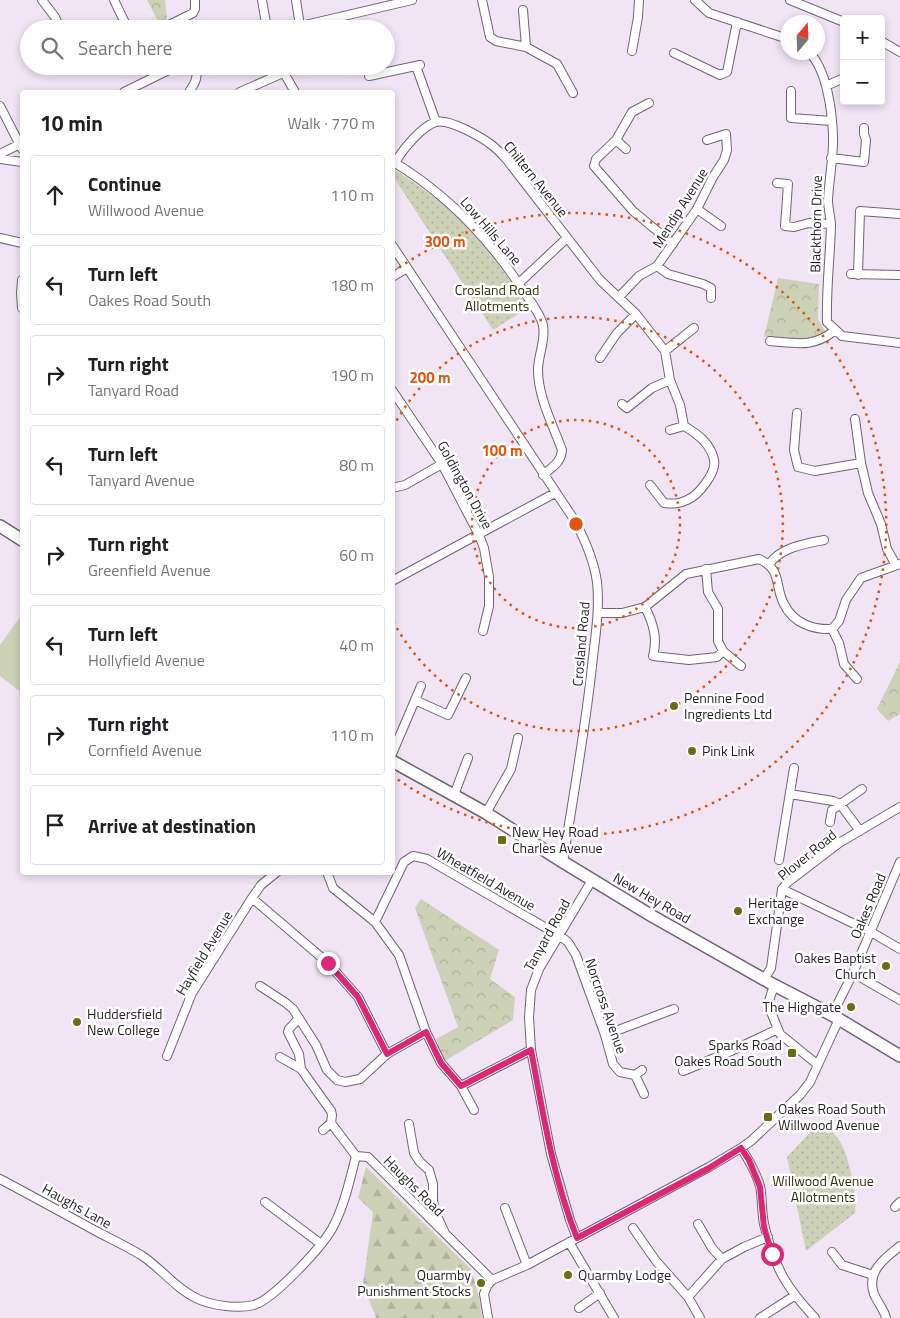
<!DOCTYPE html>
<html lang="en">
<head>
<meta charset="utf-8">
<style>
	body { margin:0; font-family:"Titillium Web",sans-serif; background:#f6f6f6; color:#202124 }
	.controls { position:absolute; right:15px; top:15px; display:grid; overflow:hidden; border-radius:5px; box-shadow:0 2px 8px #0003 }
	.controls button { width:45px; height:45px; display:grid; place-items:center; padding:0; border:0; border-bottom:1px solid #e0e0e0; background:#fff; color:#202124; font:25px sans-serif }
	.compass { position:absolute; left:780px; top:15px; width:45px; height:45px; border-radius:50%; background:#fff; box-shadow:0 2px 8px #0003; rotate:19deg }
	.stop { position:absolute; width:15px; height:15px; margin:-11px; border:4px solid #db2777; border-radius:50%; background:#fff }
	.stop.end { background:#db2777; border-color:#fff; box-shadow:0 1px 5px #0008 }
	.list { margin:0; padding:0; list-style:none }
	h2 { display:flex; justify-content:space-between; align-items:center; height:65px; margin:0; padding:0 20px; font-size:21px }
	h2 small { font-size:16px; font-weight:400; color:#757577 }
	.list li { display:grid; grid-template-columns:32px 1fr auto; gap:15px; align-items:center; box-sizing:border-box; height:80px; margin:0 10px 10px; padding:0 10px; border:1px solid #e0e0e0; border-radius:5px }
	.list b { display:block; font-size:19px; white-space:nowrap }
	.list p { margin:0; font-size:16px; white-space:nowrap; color:#757577 }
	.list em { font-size:16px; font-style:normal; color:#757577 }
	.icon { flex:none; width:28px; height:28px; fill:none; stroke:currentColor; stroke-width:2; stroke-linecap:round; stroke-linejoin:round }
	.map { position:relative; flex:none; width:900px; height:1318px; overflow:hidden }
	.search { position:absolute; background:#fff; box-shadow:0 2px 8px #0003; left:20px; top:20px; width:375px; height:55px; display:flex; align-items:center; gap:12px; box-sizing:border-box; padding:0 18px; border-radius:28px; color:#757577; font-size:19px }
	.panel { position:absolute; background:#fff; box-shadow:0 2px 8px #0003; left:20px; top:90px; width:375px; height:785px; border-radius:5px }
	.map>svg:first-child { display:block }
	.forest { fill:url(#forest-firs) }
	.park { fill:url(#park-crowns) }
	.garden { fill:url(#garden-dots) }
	.pitch { fill:#cdd1b7 }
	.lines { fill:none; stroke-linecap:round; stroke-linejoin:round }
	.minor-casing { stroke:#706473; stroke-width:10 }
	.highway-casing { stroke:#706473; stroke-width:14 }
	.minor { stroke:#fff; stroke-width:8 }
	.highway { stroke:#fff; stroke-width:11 }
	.route { stroke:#db2777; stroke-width:6 }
	.ring { fill:none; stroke:#de560d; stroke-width:2.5; stroke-dasharray:2.5 5 }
	.poi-dot { fill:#686e13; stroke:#fff; stroke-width:2 }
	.labels { text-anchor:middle; stroke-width:5; stroke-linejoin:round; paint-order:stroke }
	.street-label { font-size:14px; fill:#221e24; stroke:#fff }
	.park-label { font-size:14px; fill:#2f320a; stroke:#fff }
	.poi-label { font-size:14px; fill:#221e24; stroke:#fff; text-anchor:start }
	.centre { fill:#de560d; stroke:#fff; stroke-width:2.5 }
	.ring-label { font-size:15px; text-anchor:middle; font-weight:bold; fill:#de560d; stroke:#fff; stroke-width:5; stroke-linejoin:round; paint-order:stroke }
</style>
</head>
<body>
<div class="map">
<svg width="900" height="1318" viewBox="0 0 900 1318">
	<defs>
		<pattern id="forest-firs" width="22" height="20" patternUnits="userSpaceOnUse" patternTransform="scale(1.25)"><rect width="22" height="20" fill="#cdd1b7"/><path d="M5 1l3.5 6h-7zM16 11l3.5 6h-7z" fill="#b0b39d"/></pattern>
		<pattern id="park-crowns" width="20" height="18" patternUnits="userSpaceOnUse" patternTransform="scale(1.25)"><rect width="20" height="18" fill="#cdd1b7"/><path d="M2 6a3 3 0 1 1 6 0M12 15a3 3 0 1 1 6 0" fill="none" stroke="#b0b39d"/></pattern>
		<pattern id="garden-dots" width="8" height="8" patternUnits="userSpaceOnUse" patternTransform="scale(1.25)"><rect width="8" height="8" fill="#cdd1b7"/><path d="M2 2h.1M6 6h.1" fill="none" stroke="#b0b39d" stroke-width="1.8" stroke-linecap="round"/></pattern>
	</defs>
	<rect width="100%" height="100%" fill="#f1e4f5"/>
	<path class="forest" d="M366,1167L471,1269L479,1297L482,1318H376L363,1284L373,1212L358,1198Z"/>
	<path class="park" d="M147,0H165L167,19L159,23Z
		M778,278L819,284L818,319L825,331L819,338L810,341L804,339L764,337Z
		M900,662V714L888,721L877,709Z
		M421,899L499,950L490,979L515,997L513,1020L443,1062L436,1039L458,1027L415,908Z"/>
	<path class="garden" d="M392,168C414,182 435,197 455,214C484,241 507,276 528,308L493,330L393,176Z
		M825,1123C830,1130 838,1137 842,1145C850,1162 857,1195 855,1213L806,1251L787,1157L818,1124Z"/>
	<path class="pitch" d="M20,617L22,619V693L0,676V645Z"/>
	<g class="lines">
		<g class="minor-casing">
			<path id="minor" d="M42,0L55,17L60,29
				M114,0L128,29
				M262,0L267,29
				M296,0L300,26
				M482,0L490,37L496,41L526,47L557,64L573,93
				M695,0L709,13L788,39
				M790,0L844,22
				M523,10L526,47
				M161,29L193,13L195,9V0
				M288,29L412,0
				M881,41L900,52
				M632,51L638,17L639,0
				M809,52C827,70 832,111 833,135C834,155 829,179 828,200C828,209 831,218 831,226C830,258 826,290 827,322L842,336L900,343
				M674,53L720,75L727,72L737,22
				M280,66L295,92
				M416,66L436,122
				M369,76L420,65
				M826,86L844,78
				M791,91V118L832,121
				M124,92L177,66
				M189,92C195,83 199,77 195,66
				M240,92L283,73
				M649,103L632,112L616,140L596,159L594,166L633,211L673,244
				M0,106L22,149
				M616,140L626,149
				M0,154L22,143
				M831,158L864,162L866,140L864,134V128
				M0,159L22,162
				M392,161C447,194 490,239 524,292C531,302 540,313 543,325C546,340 538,355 538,370C538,397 553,425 562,450C561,463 552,467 543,475
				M395,163C402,150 422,126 436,122C449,118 483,138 493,146C498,150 503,155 507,160L600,280L636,314L665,351L670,380L680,405L684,426C698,434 711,444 714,460C717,472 698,496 687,500C679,504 673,504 664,503L650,485
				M777,183L788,184L785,226L794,227L809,223L831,224
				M697,209L721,226
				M0,238L22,243
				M392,245L575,521C585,540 594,560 597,582C600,610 595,638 592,666C585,732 573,797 563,862
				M657,266L668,274L703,284L711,288V298
				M851,274L900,275
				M858,275L860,211L900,214
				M392,277L407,268
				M22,280L21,293L22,308
				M519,283L567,238
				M619,297L639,276L657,266L697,209L713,177L724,160L727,150L726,134L707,140
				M770,341C796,343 813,348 834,331
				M665,351L694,328
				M600,358L617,333L636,314
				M392,390L442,464L479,535L484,548L489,577V606L483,631
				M622,404L627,408L652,388L670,380
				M797,413L794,450L798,467L815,471L861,463
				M855,419L861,463L868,493L881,524L887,549L896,565
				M670,430L684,426
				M392,488L405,485L442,464
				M769,564C782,547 804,544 824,540
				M706,569L708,592L718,609V641L723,651L741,666
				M392,581L555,493
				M645,607C653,623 658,638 653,656L689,660L717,657L723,651
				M598,613H622L645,607L686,574L759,559C783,570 774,586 784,604C793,623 813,630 832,629L839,621L846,600L861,578L900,564
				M832,629L839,643L844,664L857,679
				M415,700L448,715L466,678
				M392,754L421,686
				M790,794L833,801L840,804L860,831
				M454,795L468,758
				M486,813L511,769L518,738
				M830,822L832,810L862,789
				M779,860L794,768
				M327,872L333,888L375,922L399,955L426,1032L441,1063L461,1086L474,1110
				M782,889L871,932L900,949
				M252,898L328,963L358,997L387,1054
				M375,922L404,862L413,856L427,859L560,936L568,942L576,955L605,1035L613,1064L620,1072L635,1075L642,1070
				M853,973L900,1000
				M764,979L771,968L782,889L788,882L839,843L900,807
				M774,985L769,1001L771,1012L780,1034L818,1065
				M260,986L286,1003L293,1009L316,1045L327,1070L337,1080L345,1082L360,1079L387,1054L426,1032
				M832,1015L853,973L900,862
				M299,1018L289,1029L288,1032L299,1054L301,1069
				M605,1035L674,1009
				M167,1056L192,993L252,898L261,885L277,872
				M280,1057L301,1069L331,1111L332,1115L331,1123
				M683,1071L727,1053L778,1029
				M635,1075L644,1094
				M461,1086L531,1050
				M409,1124L414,1153L420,1162L429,1170L433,1184V1201L437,1216L444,1231
				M323,1130L331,1123L356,1156
				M741,1148C749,1160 756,1173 760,1186C763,1200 761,1215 765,1228C776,1270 786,1287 815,1318
				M0,1179C32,1196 63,1213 94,1230C109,1238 126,1246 141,1255C161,1268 176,1289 198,1299C214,1306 238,1309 254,1305C274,1299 325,1244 334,1225C345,1203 350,1179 356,1156L368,1157L492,1280
				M265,1202L321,1244
				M895,1207L900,1202
				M505,1208L527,1265
				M698,1224L712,1248L722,1259
				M633,1228L656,1261L688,1297L700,1318
				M577,1238L570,1220L551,1154L531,1050L529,1017L531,990L539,969L592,880
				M569,1242L614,1318
				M832,1252L842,1265L873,1275
				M688,1297L722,1259L744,1247L768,1237
				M579,1308L600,1293
				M488,1318L484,1294L487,1286L492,1280L527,1265L709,1167L741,1148L751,1141L800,1095L810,1082L839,1019
				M760,1318L794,1296
				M886,1318C884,1309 877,1302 874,1294C866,1271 885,1258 900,1246"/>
		</g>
		<g class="highway-casing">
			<path id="highway" d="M0,526L22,540
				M392,761L486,813L563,862L652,916L774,985L832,1015L900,1056"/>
		</g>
		<use href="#minor" class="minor"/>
		<use href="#highway" class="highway"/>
	</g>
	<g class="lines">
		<path class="route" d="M328,963L358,997L387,1054L426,1032L441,1063L461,1086L531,1050C543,1113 553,1178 577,1238L709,1168L741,1148L749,1160L760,1187L764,1227L772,1254"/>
	</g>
	<g class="ring">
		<circle cx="576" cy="524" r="104"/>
		<path d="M393 427A207 207 0 1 1 393 621"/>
		<path d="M393 272A311 311 0 1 1 393 776"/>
	</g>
	<g class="poi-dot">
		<circle cx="674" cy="706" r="5"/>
		<circle cx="692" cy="751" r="5"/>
		<rect x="497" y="835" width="10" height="10" rx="2.5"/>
		<circle cx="738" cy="911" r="5"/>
		<circle cx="886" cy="966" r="5"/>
		<circle cx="851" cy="1007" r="5"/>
		<circle cx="77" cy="1022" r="5"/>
		<rect x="787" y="1048" width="10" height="10" rx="2.5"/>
		<rect x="763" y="1112" width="10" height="10" rx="2.5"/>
		<circle cx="568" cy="1275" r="5"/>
		<circle cx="481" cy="1283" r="5"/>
	</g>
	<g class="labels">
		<g class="street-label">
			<text transform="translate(536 179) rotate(51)" y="5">Chiltern Avenue</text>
			<text transform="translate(680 208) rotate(-58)" y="5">Mendip Avenue</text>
			<text transform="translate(816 224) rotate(-89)" y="5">Blackthorn Drive</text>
			<text transform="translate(491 231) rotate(49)" y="5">Low Hills Lane</text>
			<text transform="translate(465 485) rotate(61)" y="5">Goldington Drive</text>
			<text transform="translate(581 644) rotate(-85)" y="5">Crosland Road</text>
			<text transform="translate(807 855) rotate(-39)" y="5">Plover Road</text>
			<text transform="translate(486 879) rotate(30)" y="5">Wheatfield Avenue</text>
			<text transform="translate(652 898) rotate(30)" y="5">New Hey Road</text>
			<text transform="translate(868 906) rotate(-67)" y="5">Oakes Road</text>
			<text transform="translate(547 935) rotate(-61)" y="5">Tanyard Road</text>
			<text transform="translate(204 953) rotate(-59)" y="5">Hayfield Avenue</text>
			<text transform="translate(606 1006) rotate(71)" y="5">Norcross Avenue</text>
			<text transform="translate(414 1186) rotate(45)" y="5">Haughs Road</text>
			<text transform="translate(77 1206) rotate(29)" y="5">Haughs Lane</text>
		</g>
		<g class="park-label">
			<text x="497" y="295">Crosland Road<tspan x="497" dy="16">Allotments</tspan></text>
			<text x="823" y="1186">Willwood Avenue<tspan x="823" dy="16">Allotments</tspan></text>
		</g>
		<g class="poi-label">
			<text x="684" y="703">Pennine Food<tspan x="684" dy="16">Ingredients Ltd</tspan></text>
			<text x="702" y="756">Pink Link</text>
			<text x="512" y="837">New Hey Road<tspan x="512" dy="16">Charles Avenue</tspan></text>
			<text x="748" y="908">Heritage<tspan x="748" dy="16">Exchange</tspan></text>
			<text x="876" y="963" text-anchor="end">Oakes Baptist<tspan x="876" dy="16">Church</tspan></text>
			<text x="841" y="1012" text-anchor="end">The Highgate</text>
			<text x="87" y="1019">Huddersfield<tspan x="87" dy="16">New College</tspan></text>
			<text x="782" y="1050" text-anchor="end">Sparks Road<tspan x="782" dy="16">Oakes Road South</tspan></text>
			<text x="778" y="1114">Oakes Road South<tspan x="778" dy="16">Willwood Avenue</tspan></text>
			<text x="471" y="1280" text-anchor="end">Quarmby<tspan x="471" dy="16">Punishment Stocks</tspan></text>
			<text x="578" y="1280">Quarmby Lodge</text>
		</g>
	</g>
	<circle cx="576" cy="524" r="8" class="centre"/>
	<g class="ring-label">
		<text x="445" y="247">300 m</text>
		<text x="430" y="383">200 m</text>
		<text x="502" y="456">100 m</text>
	</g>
</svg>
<div class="controls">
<button>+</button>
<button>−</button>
</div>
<svg class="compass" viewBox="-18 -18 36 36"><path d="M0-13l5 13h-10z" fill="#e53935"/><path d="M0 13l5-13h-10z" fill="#757577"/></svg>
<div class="stop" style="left:772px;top:1254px"></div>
<div class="stop end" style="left:328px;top:963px"></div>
<div class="search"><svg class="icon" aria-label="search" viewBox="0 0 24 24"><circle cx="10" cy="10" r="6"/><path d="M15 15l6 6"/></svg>Search here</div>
<section class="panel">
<h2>10 min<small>Walk · 770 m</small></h2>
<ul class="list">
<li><svg class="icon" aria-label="ahead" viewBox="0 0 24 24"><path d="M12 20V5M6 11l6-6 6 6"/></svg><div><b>Continue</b><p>Willwood Avenue</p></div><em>110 m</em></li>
<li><svg class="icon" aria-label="left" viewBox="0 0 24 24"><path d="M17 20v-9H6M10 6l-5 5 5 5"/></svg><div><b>Turn left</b><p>Oakes Road South</p></div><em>180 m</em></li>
<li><svg class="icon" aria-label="right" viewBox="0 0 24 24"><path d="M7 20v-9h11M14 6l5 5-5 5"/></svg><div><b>Turn right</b><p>Tanyard Road</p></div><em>190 m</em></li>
<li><svg class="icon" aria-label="left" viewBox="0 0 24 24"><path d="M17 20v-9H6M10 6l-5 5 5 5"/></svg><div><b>Turn left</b><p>Tanyard Avenue</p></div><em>80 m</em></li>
<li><svg class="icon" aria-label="right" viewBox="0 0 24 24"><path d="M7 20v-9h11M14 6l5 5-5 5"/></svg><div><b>Turn right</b><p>Greenfield Avenue</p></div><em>60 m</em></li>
<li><svg class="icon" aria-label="left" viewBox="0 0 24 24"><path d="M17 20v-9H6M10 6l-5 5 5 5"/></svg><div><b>Turn left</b><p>Hollyfield Avenue</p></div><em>40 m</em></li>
<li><svg class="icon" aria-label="right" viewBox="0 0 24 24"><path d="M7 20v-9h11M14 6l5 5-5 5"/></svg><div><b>Turn right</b><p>Cornfield Avenue</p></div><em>110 m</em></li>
<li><svg class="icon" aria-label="arrive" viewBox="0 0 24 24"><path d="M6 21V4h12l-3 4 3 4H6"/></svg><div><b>Arrive at destination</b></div></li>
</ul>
</section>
</div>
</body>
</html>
